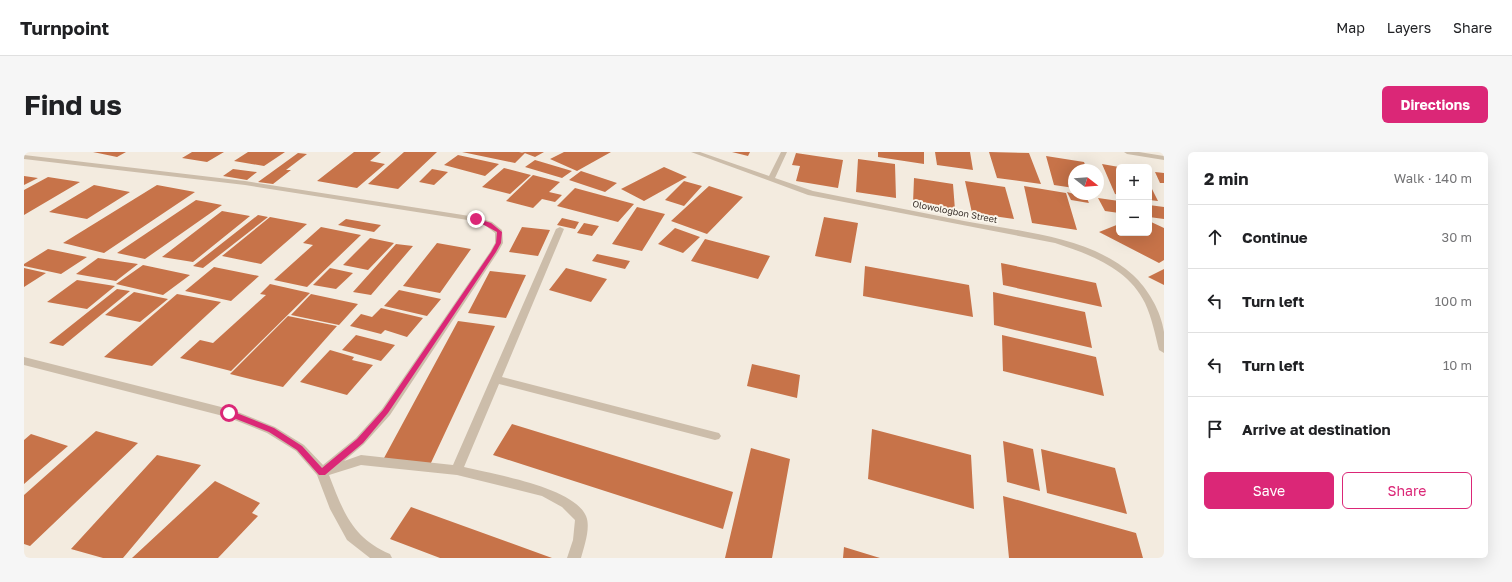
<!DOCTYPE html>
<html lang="en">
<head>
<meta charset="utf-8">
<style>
	body { margin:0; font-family:"Golos Text",sans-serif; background:#f6f6f6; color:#202124 }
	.controls { position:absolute; right:12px; top:12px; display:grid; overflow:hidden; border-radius:6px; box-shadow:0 4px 16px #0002 }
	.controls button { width:36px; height:36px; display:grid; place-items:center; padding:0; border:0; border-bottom:1px solid #e0e0e0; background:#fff; color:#202124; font:20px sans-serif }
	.compass { position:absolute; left:1044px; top:12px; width:36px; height:36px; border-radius:50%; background:#fff; box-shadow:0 4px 16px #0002; rotate:107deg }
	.stop { position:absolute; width:12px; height:12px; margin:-9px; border:3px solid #db2777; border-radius:50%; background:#fff }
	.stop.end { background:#db2777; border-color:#fff; box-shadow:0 1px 4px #0008 }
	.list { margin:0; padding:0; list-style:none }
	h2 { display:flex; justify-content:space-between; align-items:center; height:52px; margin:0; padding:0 16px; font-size:17px }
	h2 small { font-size:13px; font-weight:400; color:#757577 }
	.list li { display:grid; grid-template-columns:26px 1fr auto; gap:12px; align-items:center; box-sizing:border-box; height:64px; padding:0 16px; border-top:1px solid #e0e0e0 }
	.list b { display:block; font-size:15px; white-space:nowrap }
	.list em { font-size:13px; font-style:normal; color:#757577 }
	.actions { display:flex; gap:8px; padding:12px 16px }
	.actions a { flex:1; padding:9px 0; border:1px solid #db2777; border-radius:6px; text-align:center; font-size:14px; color:#db2777 }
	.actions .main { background:#db2777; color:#fff }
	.icon { flex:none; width:22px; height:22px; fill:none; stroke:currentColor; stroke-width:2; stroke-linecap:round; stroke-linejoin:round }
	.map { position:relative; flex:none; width:1140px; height:406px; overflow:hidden; border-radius:6px }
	header { display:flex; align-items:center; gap:24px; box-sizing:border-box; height:56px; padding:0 20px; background:#fff; border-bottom:1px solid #e0e0e0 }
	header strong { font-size:19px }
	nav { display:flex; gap:22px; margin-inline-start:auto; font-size:14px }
	.intro { display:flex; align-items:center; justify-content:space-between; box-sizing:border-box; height:96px; padding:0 24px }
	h1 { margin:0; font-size:28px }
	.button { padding:10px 18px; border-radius:6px; background:#db2777; color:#fff; font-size:14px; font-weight:700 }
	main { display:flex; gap:24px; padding:0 24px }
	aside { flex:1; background:#fff; border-radius:6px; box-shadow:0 4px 16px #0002 }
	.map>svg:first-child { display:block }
	.building { fill:#c77349 }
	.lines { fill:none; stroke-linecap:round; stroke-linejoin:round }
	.minor { fill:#ccbdaa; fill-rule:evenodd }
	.route { fill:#db2777 }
	.labels { text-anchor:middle; stroke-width:4; stroke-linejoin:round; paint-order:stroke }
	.far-street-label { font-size:9px; fill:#39302a; stroke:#faf5eb }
</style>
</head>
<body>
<header>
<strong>Turnpoint</strong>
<nav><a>Map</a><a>Layers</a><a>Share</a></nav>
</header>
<div class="intro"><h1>Find us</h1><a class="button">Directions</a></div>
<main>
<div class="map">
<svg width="1140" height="406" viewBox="0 0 1140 406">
	<rect width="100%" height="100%" fill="#f3ebdf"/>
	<path class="building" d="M69,0H102L93,5Z
		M168,0H200L183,10L158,6Z
		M224,0H261L240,14L210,9Z
		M330,0H357L346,9L361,12L333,36L293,29Z
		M380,0H413L374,37L344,32Z
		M438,0H495L501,1L491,11Z
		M498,0H520L511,5Z
		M540,0H587L553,19L526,7Z
		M708,0H726L724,4Z
		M854,0H900V12L854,5Z
		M911,0H946L949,18L913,13Z
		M965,0L1005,1L1017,32L973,26Z
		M274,1L283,2L262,18H267L249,32L234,30Z
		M772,1L819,8L814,36L772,29L776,14L768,13Z
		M434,3L475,12L461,24L420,13Z
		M1022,4L1060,10L1063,18H1050V36L1030,33Z
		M834,7L871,12L872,46L832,40Z
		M511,8L548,19L538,26L501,15Z
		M1078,12L1095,15V43L1091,42Z
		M640,15L663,25L620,49L597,37Z
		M480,16L507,23L486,42L458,35Z
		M209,17L233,20L223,28L199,24Z
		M408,17L424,20L410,33L395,30Z
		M557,19L593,31L581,40L545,28Z
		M1131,20L1140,21V31H1136Z
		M509,23L536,30L525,40L538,43L531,50L518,47L509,56L482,49Z
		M0,24L14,26L0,33Z
		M24,25L56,30L0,63V38Z
		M890,26L929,32L931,58L889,51Z
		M660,29L678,34L660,54L641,48Z
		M941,29L981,35L990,67L948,61Z
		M1125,31L1134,49L1125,48Z
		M70,33L106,40L63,67L25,60Z
		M133,33L171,40L80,101L39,91Z
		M685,34L719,45L683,82L647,69Z
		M1000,34L1042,41L1053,78L1008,71Z
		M551,36L610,52L594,70L533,54Z
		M1043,40L1050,42H1061L1065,51L1047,48Z
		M1074,46L1095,49V61L1081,59Z
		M172,48L198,53L121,107L93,101Z
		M1125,53L1140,55V67L1125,65Z
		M613,55L641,62L618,99L588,92Z
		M198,59L226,64L169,110L138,105Z
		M234,63L244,65L179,116L169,114Z
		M246,65L283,72L237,112L198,104Z
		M800,65L834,71L827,111L791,104Z
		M538,66L555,70L551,77L533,73Z
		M322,67L357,73L350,80L314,73Z
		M1125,69L1140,76V108L1135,111L1075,80L1095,72V81H1125Z
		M560,71L575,74L568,84L553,81Z
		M297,75L337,83L283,135L250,128L289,93L279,91Z
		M498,75L526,78L514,104L485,100Z
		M651,76L676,85L659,101L634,92Z
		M346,86L370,91L344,118L319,113Z
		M681,87L746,104L734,127L667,109Z
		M413,91L447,97L416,141L379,134Z
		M372,92L389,94L347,143L329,140Z
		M24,97L63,105L37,122L0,114V112Z
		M573,102L606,109L601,117L568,109Z
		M74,106L114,112L92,129L52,122Z
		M977,111L1072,131L1078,155L979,133Z
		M119,113L166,123L139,143L92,132Z
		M841,114L945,133L949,165L839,144Z
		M190,115L235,124L207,149L161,139Z
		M0,116L22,121L0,135Z
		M306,116L329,121L312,137L289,133Z
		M542,116L583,127L567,150L525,138Z
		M1140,117V133L1124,125Z
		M466,119L502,123L482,166L444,161Z
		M53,128L91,134L63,157L23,150Z
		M246,132L286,141L207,219L156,206L176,188L189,191L242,143L236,142Z
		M93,137L106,139L39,194L25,191Z
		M375,138L417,147L403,164L360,154Z
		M110,140L144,147L116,170L81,163Z
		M969,140L1061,160L1068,196L970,173Z
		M153,142L197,150L128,214L80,205Z
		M287,142L334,152L315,173L267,163Z
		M357,156L399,166L383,185L361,178L357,182L326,174L337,162L348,165Z
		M264,164L313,174L259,235L206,222Z
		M434,169L471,174L406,313L360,306Z
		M332,183L371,193L357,209L318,198Z
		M978,183L1072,205L1080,244L979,219Z
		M306,198L330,205L328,208L349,213L323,243L276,230Z
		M728,212L776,223L773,246L723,234Z
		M488,272L709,340L699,377L469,303Z
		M848,277L947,303L950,357L844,327Z
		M72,279L114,291L6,394L0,392V343Z
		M7,282L44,294L0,332V288Z
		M979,289L1009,297L1016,339L983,330Z
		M727,296L766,307L748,406H701Z
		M1017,297L1091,316L1103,362L1023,341Z
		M133,303L177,313L99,406H79L47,397Z
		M191,329L236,351L228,361L234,364L194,406H108Z
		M979,344L1112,381L1119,406H985Z
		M387,355L528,406H416L366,387Z
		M820,395L856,406H819Z"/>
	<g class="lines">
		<path class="minor" d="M667,0H676L745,24L757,0H763L751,26L789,39C839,49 890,59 940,69C993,79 1068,85 1109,123C1124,137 1137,159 1140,180C1140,187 1140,195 1140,201L1135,198C1131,182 1128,166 1121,151C1104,116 1065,102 1031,91L784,43Z
			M1100,0H1115L1140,4V8L1103,2Z
			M0,3L221,29L452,65L468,70L478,78L479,91L474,100L366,263L340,292L320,309L337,303L429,313L532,77L536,75L540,77L478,225L691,280L695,281L697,284L695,287L691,288L475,232L440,315C469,322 550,335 562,364C567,375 560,395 557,406H543L549,388L551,368L538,355L518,344L433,323L337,313L305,323C319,359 328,386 366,402L368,406H346L323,388L306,357L293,323L272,299L243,281L203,265L0,213V205L209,258L251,275L280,293L299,313L332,286L358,257L466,100L471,91V81L462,74L450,69L221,33L0,7Z"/>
	</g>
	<path class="route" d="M451,66L467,71L478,80L477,91L472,100L364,261L339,291L301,323H295L273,298L245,280L202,263L201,261L205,258L250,276L278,294L298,316L333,287L359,258L467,100L472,91L473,80L451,68Z"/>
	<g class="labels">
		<g class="far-street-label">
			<text transform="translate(931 60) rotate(11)" y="3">Olowologbon Street</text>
		</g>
	</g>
</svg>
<div class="controls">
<button>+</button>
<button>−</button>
</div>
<svg class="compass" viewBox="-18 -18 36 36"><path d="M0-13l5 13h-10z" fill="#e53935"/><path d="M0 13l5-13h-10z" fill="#757577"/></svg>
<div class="stop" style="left:205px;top:261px"></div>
<div class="stop end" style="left:452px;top:67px"></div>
</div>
<aside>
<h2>2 min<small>Walk · 140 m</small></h2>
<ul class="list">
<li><svg class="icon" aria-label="ahead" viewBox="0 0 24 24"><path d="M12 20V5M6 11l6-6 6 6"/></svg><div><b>Continue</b></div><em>30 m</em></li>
<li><svg class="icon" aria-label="left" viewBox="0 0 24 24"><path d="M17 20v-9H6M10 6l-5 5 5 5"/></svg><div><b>Turn left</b></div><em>100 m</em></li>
<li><svg class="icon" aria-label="left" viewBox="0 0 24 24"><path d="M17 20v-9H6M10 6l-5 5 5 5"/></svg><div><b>Turn left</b></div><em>10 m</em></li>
<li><svg class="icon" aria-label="arrive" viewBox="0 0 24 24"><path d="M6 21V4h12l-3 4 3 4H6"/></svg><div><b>Arrive at destination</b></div></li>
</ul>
<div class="actions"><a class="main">Save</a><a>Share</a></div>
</aside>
</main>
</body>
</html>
